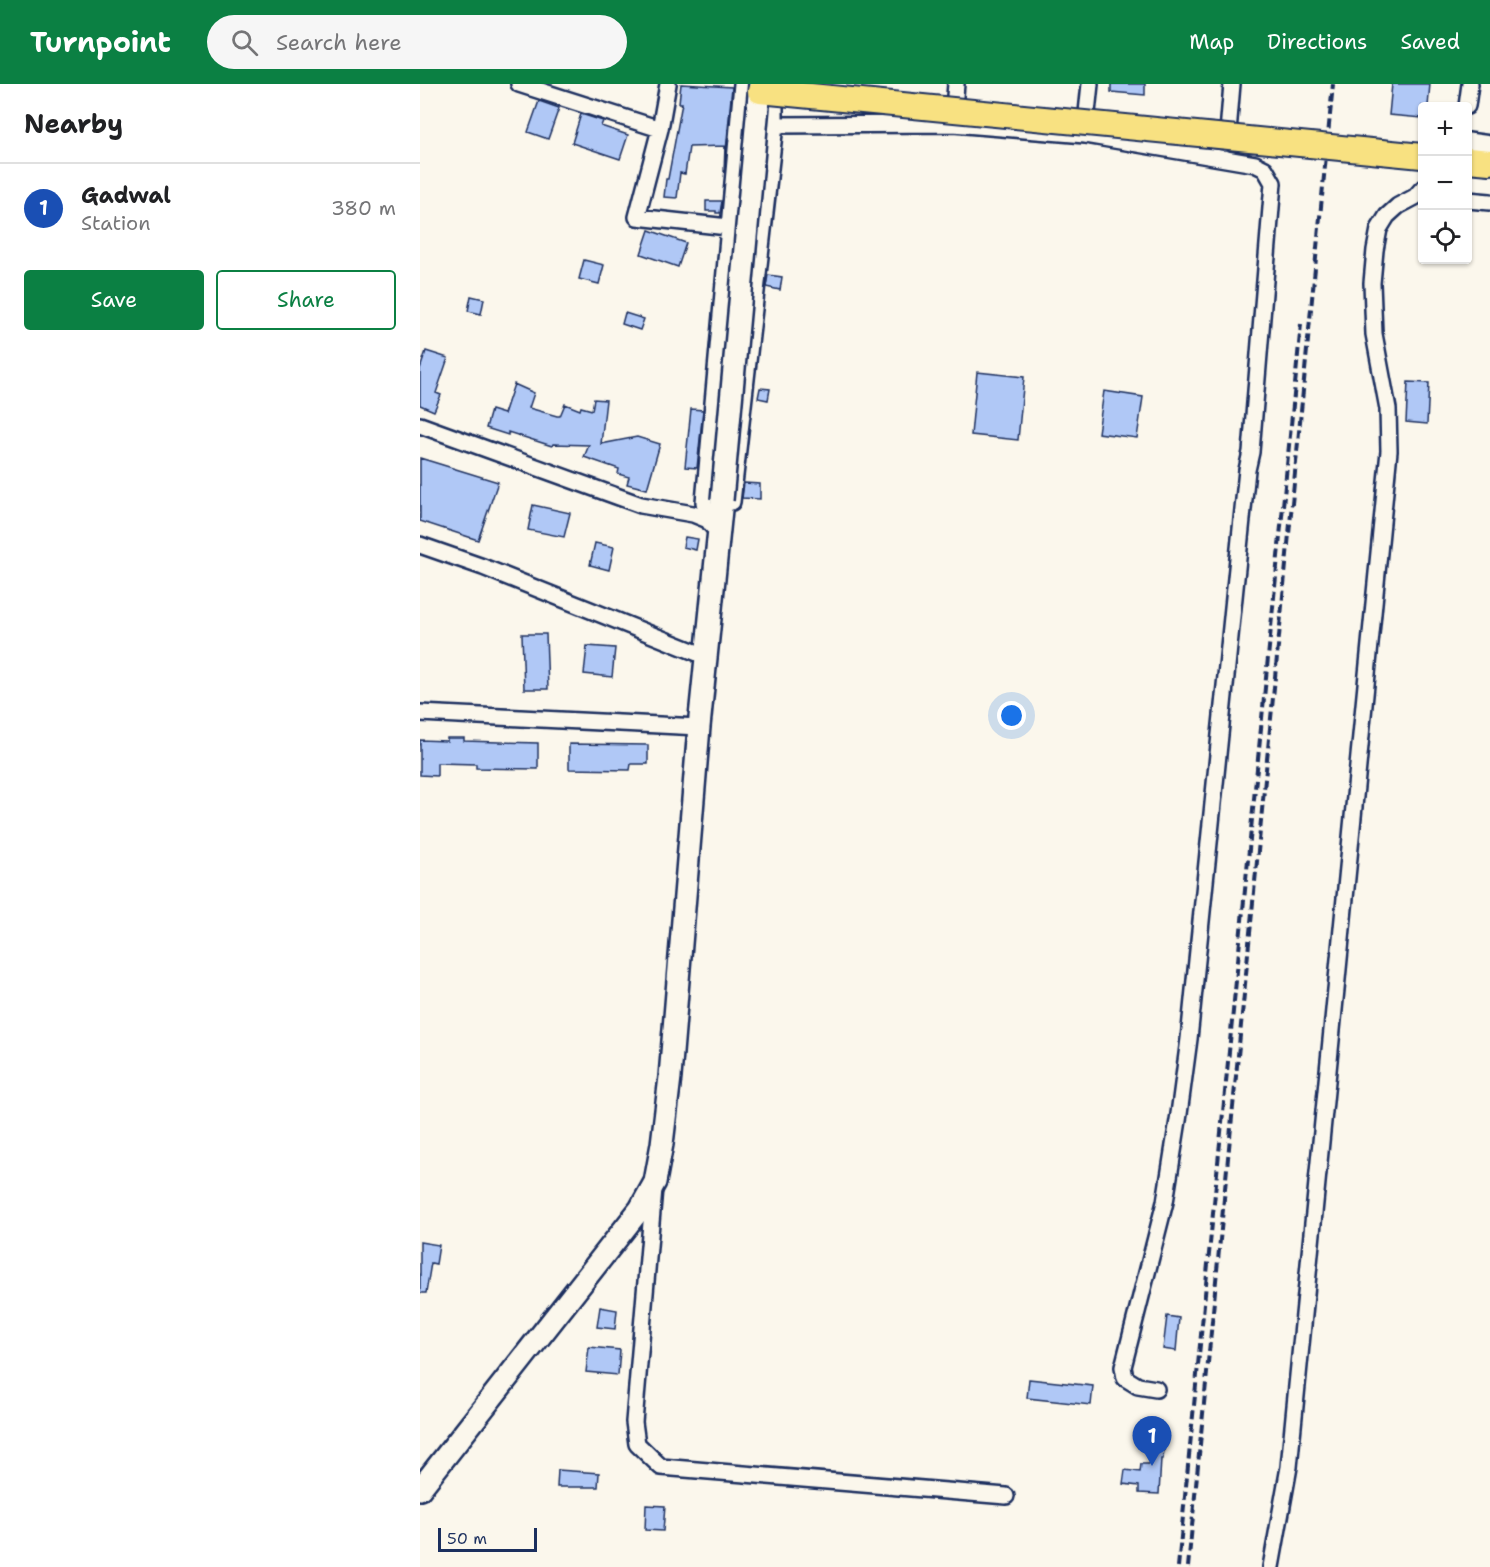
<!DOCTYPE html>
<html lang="en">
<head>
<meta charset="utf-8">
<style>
	body { margin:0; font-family:"Shantell Sans",sans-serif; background:#f6f6f6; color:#202124 }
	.controls { position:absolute; right:18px; top:18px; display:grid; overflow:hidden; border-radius:6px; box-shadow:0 2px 4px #0004 }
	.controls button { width:54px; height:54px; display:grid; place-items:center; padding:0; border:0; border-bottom:2px solid #e0e0e0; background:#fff; color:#202124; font:30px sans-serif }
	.scale { position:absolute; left:18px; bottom:15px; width:99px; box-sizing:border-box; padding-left:6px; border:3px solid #1b2f5e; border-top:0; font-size:16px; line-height:21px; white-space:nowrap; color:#1b2f5e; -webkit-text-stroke:4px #fbf7ec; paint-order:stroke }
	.you { position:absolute; left:592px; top:632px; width:21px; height:21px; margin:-15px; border:4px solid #fff; border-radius:50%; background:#1a73e8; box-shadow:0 0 0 9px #1a73e833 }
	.badge { display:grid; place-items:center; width:39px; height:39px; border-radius:50%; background:#0b8043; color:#fff; font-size:20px; font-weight:700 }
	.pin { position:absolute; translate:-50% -50px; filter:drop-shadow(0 2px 3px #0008) }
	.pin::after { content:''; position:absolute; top:32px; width:21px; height:18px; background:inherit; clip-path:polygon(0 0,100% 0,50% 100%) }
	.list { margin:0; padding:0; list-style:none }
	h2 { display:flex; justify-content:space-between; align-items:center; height:78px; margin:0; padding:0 24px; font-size:26px }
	h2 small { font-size:20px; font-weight:400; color:#757577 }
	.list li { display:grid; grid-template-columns:39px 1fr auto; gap:18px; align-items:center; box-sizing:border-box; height:90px; padding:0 24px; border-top:2px solid #e0e0e0 }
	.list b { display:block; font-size:22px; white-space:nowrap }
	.list p { margin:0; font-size:20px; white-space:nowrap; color:#757577 }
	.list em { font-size:20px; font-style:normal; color:#757577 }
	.actions { display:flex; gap:12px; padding:18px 24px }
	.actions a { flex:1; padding:14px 0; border:2px solid #0b8043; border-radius:6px; text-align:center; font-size:21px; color:#0b8043 }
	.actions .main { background:#0b8043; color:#fff }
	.icon { flex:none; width:33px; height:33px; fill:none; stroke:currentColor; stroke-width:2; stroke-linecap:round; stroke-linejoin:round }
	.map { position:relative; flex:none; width:1070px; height:1483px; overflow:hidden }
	header { display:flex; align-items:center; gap:36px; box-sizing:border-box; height:84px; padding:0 30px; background:#0b8043; color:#fff }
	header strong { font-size:28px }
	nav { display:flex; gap:33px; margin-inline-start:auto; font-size:21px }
	.search { width:420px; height:54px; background:#f6f6f6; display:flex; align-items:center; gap:15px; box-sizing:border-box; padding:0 21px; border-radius:33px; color:#757577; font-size:22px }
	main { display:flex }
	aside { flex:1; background:#fff }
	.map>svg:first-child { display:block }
	.building { fill:#b0c8f6; stroke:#1b2f5e; stroke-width:1.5 }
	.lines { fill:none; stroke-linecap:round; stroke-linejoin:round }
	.street-casing { stroke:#1b2f5e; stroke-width:20 }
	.secondary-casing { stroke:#1b2f5e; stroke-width:26 }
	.primary-casing { stroke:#1b2f5e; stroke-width:28 }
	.street { stroke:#fbf7ec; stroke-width:15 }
	.secondary { stroke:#fbf7ec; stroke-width:21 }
	.primary { stroke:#f8e181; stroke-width:24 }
	.rail { stroke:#1b2f5e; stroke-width:4; stroke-dasharray:9 4.5; stroke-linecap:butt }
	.secondary-bridge-casing { stroke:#1b2f5e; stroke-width:26; stroke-linecap:butt }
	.primary-bridge-casing { stroke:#1b2f5e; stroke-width:28; stroke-linecap:butt }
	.secondary-bridge { stroke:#fbf7ec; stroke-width:21 }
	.primary-bridge { stroke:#f8e181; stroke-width:24 }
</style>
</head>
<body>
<header>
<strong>Turnpoint</strong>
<div class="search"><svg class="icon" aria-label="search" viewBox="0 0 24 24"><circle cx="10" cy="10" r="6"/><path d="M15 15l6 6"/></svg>Search here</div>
<nav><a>Map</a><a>Directions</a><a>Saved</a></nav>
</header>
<main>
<aside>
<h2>Nearby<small></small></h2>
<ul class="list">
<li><span class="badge" style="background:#1a4fb4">1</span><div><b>Gadwal</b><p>Station</p></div><em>380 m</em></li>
</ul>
<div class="actions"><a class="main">Save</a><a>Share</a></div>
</aside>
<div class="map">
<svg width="1070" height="1483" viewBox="0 0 1070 1483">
	<rect width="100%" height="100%" fill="#fbf7ec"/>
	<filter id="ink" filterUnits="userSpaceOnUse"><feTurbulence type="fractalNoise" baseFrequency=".0167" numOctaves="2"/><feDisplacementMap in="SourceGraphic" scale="12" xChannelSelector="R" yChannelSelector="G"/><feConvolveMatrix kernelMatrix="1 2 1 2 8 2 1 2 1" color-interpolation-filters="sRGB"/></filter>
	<g filter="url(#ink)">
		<path class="building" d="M261,0L312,3L304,88L305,62L269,63L265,90L260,89L257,114L244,113L246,95H248L262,19H259Z
			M691,0H725V11L691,8Z
			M972,0H1010L1008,22H1002V34L969,31Z
			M119,17L139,24L128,55L108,48Z
			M161,30L183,37L181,42L208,51L200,75L152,59Z
			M286,117H302L300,129H296V127H286Z
			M229,146L266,159L258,183L221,170Z
			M164,176L184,181L179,200L159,195Z
			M348,191L362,193L360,206L346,203Z
			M51,212L64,215L61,230L48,227Z
			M205,229L224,235L220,246L202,240Z
			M6,267L28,274L16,309L21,311L14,327L0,321V285Z
			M557,288L604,293L598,356L551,351Z
			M988,298L1009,299L1007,340L986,338Z
			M94,300L114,309L109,324L137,332H140L145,320L160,326L161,323L172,326L174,315L186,316L181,360L217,353L240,360L227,405L207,400L209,393L198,390L199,385L164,373L169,361L133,360L132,362L88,348V351L66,344L71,326L84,330Z
			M340,304L350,305L348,316L338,314Z
			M684,307L723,313L717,354L678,349Z
			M271,325L283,326L277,384L265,383Z
			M0,374L78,398L58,456L0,437Z
			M324,399L340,400V415L322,414Z
			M113,421L150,429L144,453L108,446Z
			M265,453L278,455L276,466L263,463Z
			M175,459L194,463L189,486L170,481Z
			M102,550H126L128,605H104Z
			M167,562L195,564L192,593L164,590Z
			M27,654H44V657L118,659V685L56,684V680L17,679V692L0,691V656L27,657Z
			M149,660L228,661V680H211L210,686L149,685Z
			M0,1158L19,1161L16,1180L11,1179L6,1209H0Z
			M180,1223L197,1226L195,1245L177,1243Z
			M747,1232L759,1234L756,1267L743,1265Z
			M169,1263L200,1266L198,1291L166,1288Z
			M609,1295L673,1302L671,1321L607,1314Z
			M732,1356L745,1357L743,1375H741L739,1410L719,1409V1402L703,1400L705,1386L720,1388L721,1380H729Z
			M138,1386L179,1389L178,1403H137Z
			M226,1421L245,1422L243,1447L225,1446Z"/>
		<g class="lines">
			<g class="street-casing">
				<path id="street" d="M99,0L240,45
					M248,0L240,45L217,133L317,144
					M1047,22L1050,0
					M533,35L536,0
					M355,41L533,40L665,51L835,80L845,85L853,99L831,368L827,386L769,955L759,1030L745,1118L703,1283L705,1294L718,1302L736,1305
					M665,48L670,0
					M1048,57L1070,60
					M807,60L812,0
					M1048,116L1070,118
					M0,341L221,421L273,430L288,436L292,442
					M312,418L355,41V0
					M288,436L284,418L322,0
					M0,461L63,483L285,572
					M0,629L279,643
					M234,1104L214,1338L217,1360L241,1383L586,1412
					M851,1483L869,1383L969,367L968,325L954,250L952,199L955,166L959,145L967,132L978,122L995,113L1002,105"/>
			</g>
			<g class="secondary-casing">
				<path id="secondary" d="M0,1405L220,1125L235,1098L242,1060L250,993L279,643L302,416"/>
			</g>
			<g class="primary-casing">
				<path id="primary" d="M1048,76L1070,78"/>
			</g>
			<use href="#street" class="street"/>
			<use href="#secondary" class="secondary"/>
			<use href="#primary" class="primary"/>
			<path class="rail" d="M758,1483L881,240
				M768,1483L913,0"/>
			<g class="secondary-bridge-casing">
				<path id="secondary-bridge" d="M302,416L340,0"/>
			</g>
			<g class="primary-bridge-casing">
				<path id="primary-bridge" d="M340,7L1002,72"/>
			</g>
			<use href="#secondary-bridge" class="secondary-bridge"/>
			<use href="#primary-bridge" class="primary-bridge"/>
		</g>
	</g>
</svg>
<div class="controls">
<button>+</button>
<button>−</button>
<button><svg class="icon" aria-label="locate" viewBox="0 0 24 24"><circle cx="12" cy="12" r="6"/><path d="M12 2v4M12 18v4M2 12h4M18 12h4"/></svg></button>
</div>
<div class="scale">50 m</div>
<div class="you"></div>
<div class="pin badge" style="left:732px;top:1382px;background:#1a4fb4">1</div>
</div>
</main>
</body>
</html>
